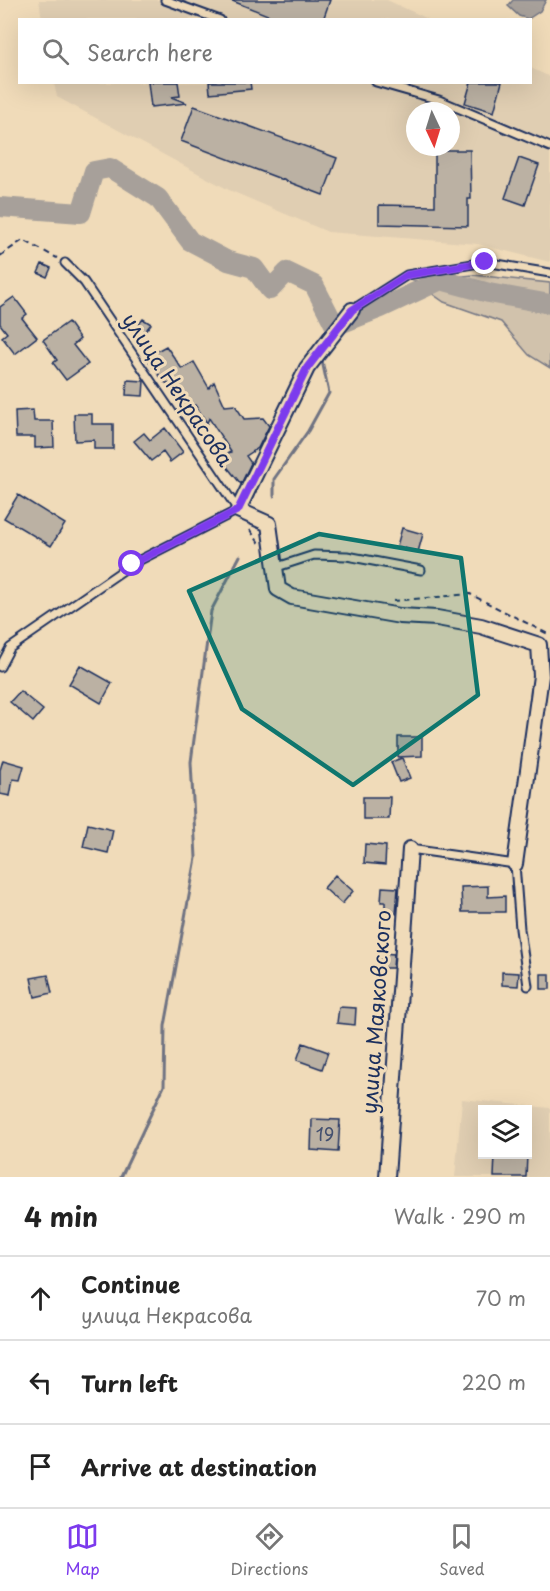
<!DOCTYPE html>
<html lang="en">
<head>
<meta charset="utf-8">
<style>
	body { margin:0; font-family:"Playpen Sans",sans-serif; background:#f6f6f6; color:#222 }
	.controls { position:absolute; right:18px; bottom:18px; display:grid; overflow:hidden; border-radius:0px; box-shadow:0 6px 24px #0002 }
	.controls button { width:54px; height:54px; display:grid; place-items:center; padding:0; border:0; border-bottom:2px solid #e0e0e0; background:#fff; color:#222; font:30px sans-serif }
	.compass { position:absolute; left:406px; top:102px; width:54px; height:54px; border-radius:50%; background:#fff; box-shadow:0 6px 24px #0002; rotate:176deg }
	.stop { position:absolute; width:18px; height:18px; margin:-14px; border:4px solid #7c3aed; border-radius:50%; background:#fff }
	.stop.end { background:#7c3aed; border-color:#fff; box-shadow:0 2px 6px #0008 }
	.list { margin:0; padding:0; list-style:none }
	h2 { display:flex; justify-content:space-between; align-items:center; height:78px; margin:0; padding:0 24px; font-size:26px }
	h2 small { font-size:20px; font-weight:400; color:#767676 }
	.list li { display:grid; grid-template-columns:39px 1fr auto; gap:18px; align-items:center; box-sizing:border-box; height:84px; padding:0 24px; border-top:2px solid #e0e0e0 }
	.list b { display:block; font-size:22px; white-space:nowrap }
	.list p { margin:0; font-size:20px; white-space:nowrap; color:#767676 }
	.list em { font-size:20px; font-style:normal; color:#767676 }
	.icon { flex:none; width:33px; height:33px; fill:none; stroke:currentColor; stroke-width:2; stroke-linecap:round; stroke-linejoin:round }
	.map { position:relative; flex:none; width:550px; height:1177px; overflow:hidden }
	.search { position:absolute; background:#fff; box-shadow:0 6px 24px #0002; left:18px; right:18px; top:18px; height:66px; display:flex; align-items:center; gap:15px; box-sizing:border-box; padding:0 21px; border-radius:0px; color:#767676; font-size:22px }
	.sheet { height:330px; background:#fff }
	nav { display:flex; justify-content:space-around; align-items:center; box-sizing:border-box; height:84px; border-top:2px solid #e0e0e0; background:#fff; font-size:16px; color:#767676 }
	nav a { display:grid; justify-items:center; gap:3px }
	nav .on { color:#7c3aed }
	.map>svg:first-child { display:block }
	.built { fill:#e0ceb2; fill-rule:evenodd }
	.green { fill:#d1c2ac; stroke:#767885; stroke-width:1.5 }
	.water { fill:#a7a09a; stroke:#6f7382; stroke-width:1.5 }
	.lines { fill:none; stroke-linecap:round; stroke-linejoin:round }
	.stream { stroke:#6f7382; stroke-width:3 }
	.river { stroke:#a7a09a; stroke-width:20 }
	.building { fill:#bbb1a3; stroke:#1b2f5e; stroke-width:1.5 }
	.lane-casing { stroke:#1b2f5e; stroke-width:11 }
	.street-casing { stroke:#1b2f5e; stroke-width:18 }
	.path { stroke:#1b2f5e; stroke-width:2; stroke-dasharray:6 4.5; stroke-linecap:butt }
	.lane { stroke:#f0dbb9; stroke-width:7 }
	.street { stroke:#f0dbb9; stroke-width:14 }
	.route { stroke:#7c3aed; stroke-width:8 }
	.marked { fill:#0f766e; fill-opacity:0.2; stroke:#0f766e; stroke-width:4.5; stroke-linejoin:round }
	.labels { text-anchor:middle; stroke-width:6; stroke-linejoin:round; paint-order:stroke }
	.number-label { font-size:18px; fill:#43506f }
	.street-label { font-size:21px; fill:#1b2f5e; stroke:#f0dbb9 }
</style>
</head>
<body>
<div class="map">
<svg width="550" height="1177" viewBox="0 0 550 1177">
	<rect width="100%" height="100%" fill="#f0dbb9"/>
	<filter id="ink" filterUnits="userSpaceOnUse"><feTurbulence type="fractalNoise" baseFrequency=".0167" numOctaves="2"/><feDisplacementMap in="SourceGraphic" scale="12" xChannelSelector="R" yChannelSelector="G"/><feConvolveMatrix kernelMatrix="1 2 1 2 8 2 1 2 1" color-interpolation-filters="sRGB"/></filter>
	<g filter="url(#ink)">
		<path class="built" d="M39,0H387L428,19H42Z
			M531,68L550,77V262L478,244L328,232L229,190L57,97L54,83L530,82ZM415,111H451V147H415Z
			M462,1099L550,1108V1177H455ZM482,1110H528V1154H482Z"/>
		<path class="green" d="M473,275L550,283V368L529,355L501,322L444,302L414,281Z"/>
		<path class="water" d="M513,0H546L540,11L528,19L519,16L508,6Z"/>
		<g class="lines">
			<path class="stream" d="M274,496V479L308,431L329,393L321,356
				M121,1177L164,1086L165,1026L196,858L191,762L211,611L240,556"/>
			<path class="river" d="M0,207L81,213L94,171L110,168L158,198L190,241L228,261L254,268L270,290L287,272L314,285L335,326L381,308L441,280L489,293L550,304"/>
		</g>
		<path class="building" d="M230,0H330L323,20H280Z
			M148,82H178L180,96L171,97L187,103L151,107Z
			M209,82H250L251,89L210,93Z
			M471,82H502L494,112L465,103Z
			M194,106L337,158L323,195L181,141Z
			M435,150H470L471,199H468V226L379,224V205L435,206Z
			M519,158L539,165L525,205L505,198Z
			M42,264L51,268L47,277L38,273Z
			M14,297L27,314L22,318L37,337L15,354L2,337L7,333L0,324V307Z
			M143,319L151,324L143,334L136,328Z
			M68,322L80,339L73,345L88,364L66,380L53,363L57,360L43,340Z
			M166,346L182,369L194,362L209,388L214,382L225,406L235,405L244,419L263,418L269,426L258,448L246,456L251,463L241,484L219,457L231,452L209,418L207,423L195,405L189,409L170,385L164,382L146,357Z
			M127,380L144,381L143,396L126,395Z
			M33,410L34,421H53L54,447L35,448V437H16L15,411Z
			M74,414H92V424H113V449H94V440L75,441Z
			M165,428L183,452L170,462L163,452L151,461L134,441L144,433L150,440Z
			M18,495L65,524L51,546L4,518Z
			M402,528L423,534L418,552L397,546Z
			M80,665L112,683L101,703L69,684Z
			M20,691L43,710L33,722L10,702Z
			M398,737H422V756L398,757Z
			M402,758L410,778L399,782L391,762Z
			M3,760L24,766L20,780L13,779L10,796L0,794V770Z
			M363,797H390L389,819H363Z
			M88,824L113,830L108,853L83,847Z
			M365,844L386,846L385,865L364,863Z
			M335,875L353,891L342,904L324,888Z
			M488,886V897L505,896V912H462L461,887Z
			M382,887L398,888L396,914L385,913V902H381Z
			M381,953L394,954L393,968H380Z
			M502,972L519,973L518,986L502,985Z
			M541,974H550V989H541Z
			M48,975L52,993L35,997L31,978Z
			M339,1007L356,1008L355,1025L337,1023Z
			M303,1043L328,1052L322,1069L297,1060Z
			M312,1119L340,1120L338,1152L311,1150Z
			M495,1155H527L526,1177H494Z"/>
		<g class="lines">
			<g class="lane-casing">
				<path id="lane" d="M165,0L220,20
					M376,82L439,100L550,147
					M352,310L407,275L485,262L550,273
					M274,568L314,555L347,556L421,570
					M0,667L10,648L132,564L238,510L84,282L65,263
					M410,849L515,864L520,929L528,986"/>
			</g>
			<g class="street-casing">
				<path id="street" d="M352,310L307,368L238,510L269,524L278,589L292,597L400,616L437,618L481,626L539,645L541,676L515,864
					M387,1177L410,849"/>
			</g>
			<path class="path" d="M0,256L23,240L57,258
				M250,530L259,543
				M393,601L470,594L550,635"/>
			<use href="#lane" class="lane"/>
			<use href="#street" class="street"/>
		</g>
	</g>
	<g class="lines" filter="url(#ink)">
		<path class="route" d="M132,564L238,510L307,368L352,310L407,275L485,262"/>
	</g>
	<path class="marked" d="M319,534L461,558L478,695L353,785L242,709L189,591Z"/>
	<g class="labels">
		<g class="number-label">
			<text x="325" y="1141">19</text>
		</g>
		<g class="street-label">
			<text transform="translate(177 390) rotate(56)" y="7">улица Некрасова</text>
			<text transform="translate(377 1012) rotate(-86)" y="7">улица Маяковского</text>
		</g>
	</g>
</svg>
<div class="controls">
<button><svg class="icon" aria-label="layers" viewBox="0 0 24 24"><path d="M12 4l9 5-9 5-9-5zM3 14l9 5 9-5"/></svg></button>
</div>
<svg class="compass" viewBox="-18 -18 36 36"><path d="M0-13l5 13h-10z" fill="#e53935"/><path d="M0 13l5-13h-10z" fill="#767676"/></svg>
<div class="stop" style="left:132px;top:564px"></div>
<div class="stop end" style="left:485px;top:262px"></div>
<div class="search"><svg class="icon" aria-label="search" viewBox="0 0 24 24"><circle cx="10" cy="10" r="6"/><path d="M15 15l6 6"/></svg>Search here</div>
</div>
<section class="sheet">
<h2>4 min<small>Walk · 290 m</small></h2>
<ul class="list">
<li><svg class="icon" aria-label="ahead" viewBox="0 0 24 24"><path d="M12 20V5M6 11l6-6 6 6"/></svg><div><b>Continue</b><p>улица Некрасова</p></div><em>70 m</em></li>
<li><svg class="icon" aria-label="left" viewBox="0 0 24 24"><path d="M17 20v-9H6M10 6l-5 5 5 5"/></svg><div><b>Turn left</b></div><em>220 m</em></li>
<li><svg class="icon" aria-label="arrive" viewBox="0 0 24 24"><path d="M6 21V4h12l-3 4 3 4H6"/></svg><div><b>Arrive at destination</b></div></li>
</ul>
</section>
<nav>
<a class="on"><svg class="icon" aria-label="map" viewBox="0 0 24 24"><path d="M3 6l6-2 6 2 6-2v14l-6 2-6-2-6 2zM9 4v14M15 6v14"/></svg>Map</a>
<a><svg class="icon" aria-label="directions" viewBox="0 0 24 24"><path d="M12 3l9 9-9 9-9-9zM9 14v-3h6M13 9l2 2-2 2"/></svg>Directions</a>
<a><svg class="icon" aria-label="saved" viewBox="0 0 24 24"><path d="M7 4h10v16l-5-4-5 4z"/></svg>Saved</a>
</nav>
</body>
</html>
